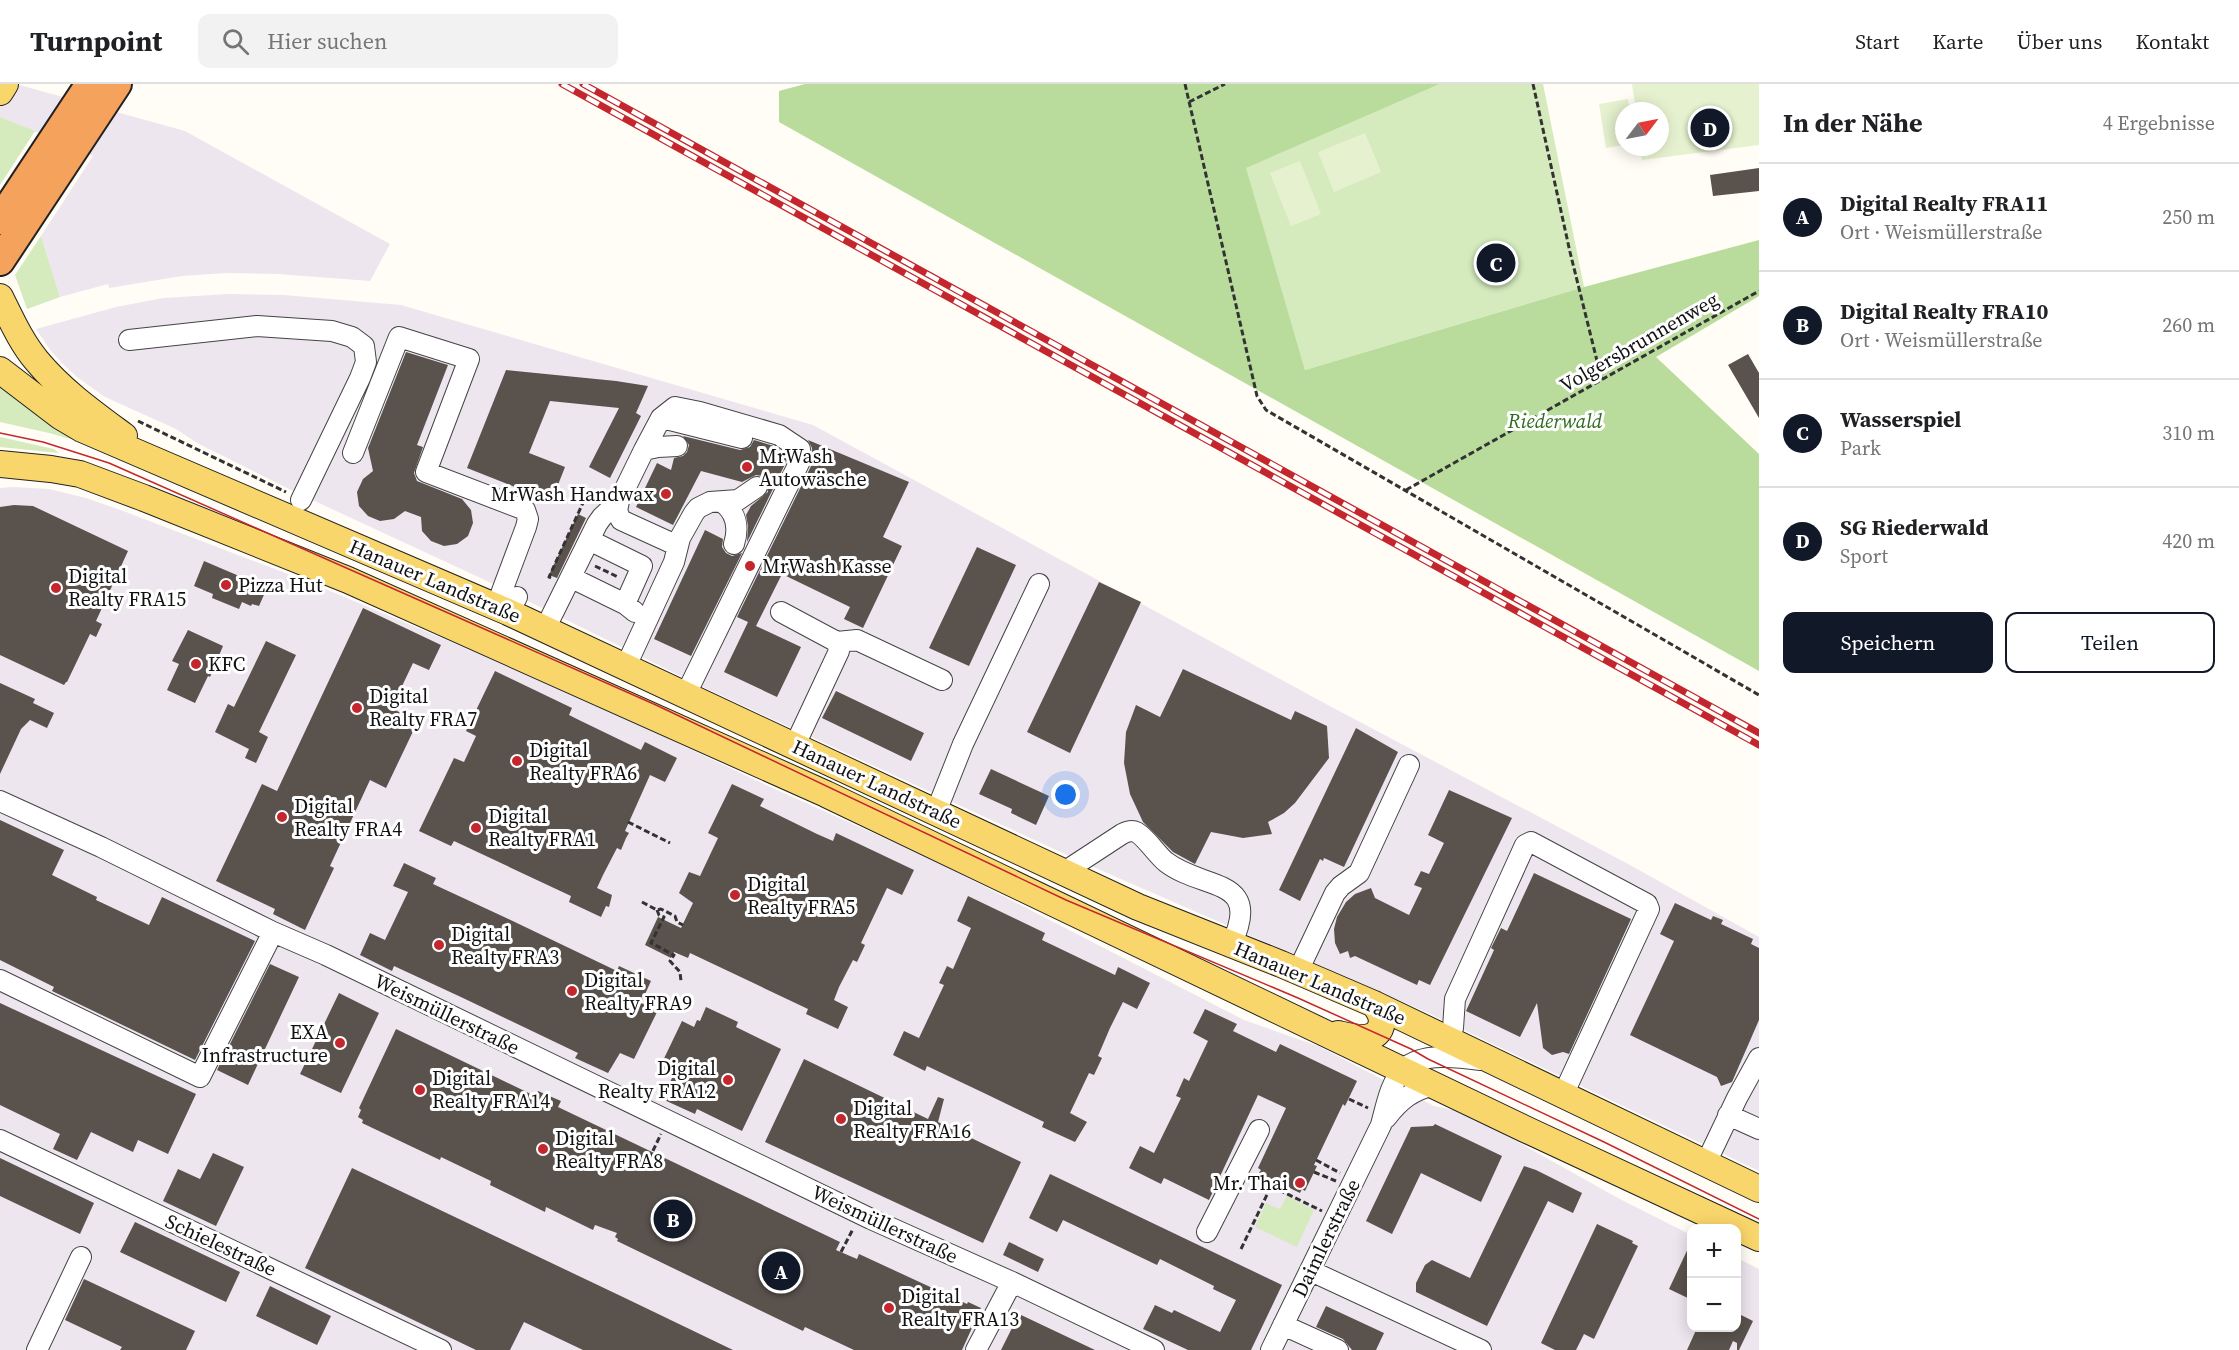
<!DOCTYPE html>
<html lang="de">
<head>
<meta charset="utf-8">
<style>
	body { margin:0; font-family:"Source Serif 4",serif; background:#f2f2f2; color:#202124 }
	.controls { position:absolute; right:18px; bottom:18px; display:grid; overflow:hidden; border-radius:12px; box-shadow:0 3px 15px #0003 }
	.controls button { width:54px; height:54px; display:grid; place-items:center; padding:0; border:0; border-bottom:2px solid #e0e0e0; background:#fff; color:#202124; font:30px sans-serif }
	.compass { position:absolute; left:1615px; top:18px; width:54px; height:54px; border-radius:50%; background:#fff; box-shadow:0 3px 15px #0003; rotate:58deg }
	.you { position:absolute; left:1066px; top:711px; width:21px; height:21px; margin:-15px; border:4px solid #fff; border-radius:50%; background:#1a73e8; box-shadow:0 0 0 9px #1a73e833 }
	.badge { display:grid; place-items:center; width:39px; height:39px; border-radius:50%; background:#111827; color:#fff; font-size:20px; font-weight:700 }
	.pin { position:absolute; translate:-50% -50%; border:3px solid #fff; box-shadow:0 2px 6px #0006 }
	.list { margin:0; padding:0; list-style:none }
	h2 { display:flex; justify-content:space-between; align-items:center; height:78px; margin:0; padding:0 24px; font-size:26px }
	h2 small { font-size:20px; font-weight:400; color:#757577 }
	.list li { display:grid; grid-template-columns:39px 1fr auto; gap:18px; align-items:center; box-sizing:border-box; height:108px; padding:0 24px; border-top:2px solid #e0e0e0 }
	.list b { display:block; font-size:22px; white-space:nowrap }
	.list p { margin:0; font-size:20px; white-space:nowrap; color:#757577 }
	.list em { font-size:20px; font-style:normal; color:#757577 }
	.actions { display:flex; gap:12px; padding:18px 24px }
	.actions a { flex:1; padding:14px 0; border:2px solid #111827; border-radius:12px; text-align:center; font-size:21px; color:#111827 }
	.actions .main { background:#111827; color:#fff }
	.icon { flex:none; width:33px; height:33px; fill:none; stroke:currentColor; stroke-width:2; stroke-linecap:round; stroke-linejoin:round }
	.map { position:relative; flex:none; width:1759px; height:1266px; overflow:hidden }
	header { display:flex; align-items:center; gap:36px; box-sizing:border-box; height:84px; padding:0 30px; background:#fff; border-bottom:2px solid #e0e0e0 }
	header strong { font-size:28px }
	nav { display:flex; gap:33px; margin-inline-start:auto; font-size:21px }
	.search { width:420px; height:54px; background:#f2f2f2; display:flex; align-items:center; gap:15px; box-sizing:border-box; padding:0 21px; border-radius:12px; color:#757577; font-size:22px }
	main { display:flex }
	aside { flex:1; background:#fff }
	.map>svg:first-child { display:block }
	.industrial { fill:#eee6ef }
	.green { fill:#d5ebbd }
	.forest { fill:#b9dc9c }
	.pitch { fill:#e6f2cf }
	.building { fill:#5a524d }
	.lines { fill:none; stroke-linecap:round; stroke-linejoin:round }
	.minor-casing { stroke:#444; stroke-width:22 }
	.major-casing { stroke:#222; stroke-width:28 }
	.highway-casing { stroke:#222; stroke-width:32 }
	.path { stroke:#333; stroke-width:3; stroke-dasharray:6 3; stroke-linecap:butt }
	.minor { stroke:#fff; stroke-width:20 }
	.major { stroke:#f9d66b; stroke-width:26 }
	.highway { stroke:#f5a25d; stroke-width:28 }
	.tram { stroke:#c4262e; stroke-width:1.5 }
	.rail-casing { stroke:#c4262e; stroke-width:7 }
	.rail { stroke:#fff; stroke-width:4.5; stroke-dasharray:14; stroke-linecap:butt }
	.poi-dot { fill:#c4262e; stroke:#fff; stroke-width:2 }
	.labels { text-anchor:middle; stroke-width:6; stroke-linejoin:round; paint-order:stroke }
	.street-label { font-size:20px; fill:#111; stroke:#fff }
	.park-label { font-size:20px; font-style:italic; fill:#2f6b1f; stroke:#fff }
	.poi-label { font-size:20px; fill:#111; stroke:#fff; text-anchor:start }
</style>
</head>
<body>
<header>
<strong>Turnpoint</strong>
<div class="search"><svg class="icon" aria-label="search" viewBox="0 0 24 24"><circle cx="10" cy="10" r="6"/><path d="M15 15l6 6"/></svg>Hier suchen</div>
<nav><a>Start</a><a>Karte</a><a>Über uns</a><a>Kontakt</a></nav>
</header>
<main>
<div class="map">
<svg width="1759" height="1266" viewBox="0 0 1759 1266">
	<rect width="100%" height="100%" fill="#fffdf5"/>
	<path class="industrial" d="M0,0H16L185,47L390,160L370,197L277,190L226,189L182,192L109,204L108,200L60,213L41,152L93,72L0,33Z
		M228,210L284,211L401,221L813,341L1326,620L1630,781L1759,853V1087L1428,929L1091,782L705,604L487,497L293,407L197,359L176,345L105,313L77,293L63,280L51,267L36,245L116,223L163,214Z
		M13,403L49,405L86,414L126,428L311,499L572,609L768,702L931,775L1244,936L1318,962L1434,1022L1464,1028L1618,1114L1691,1151L1692,1244H1736L1737,1174L1759,1185V1266H0V404Z"/>
	<path class="green" d="M1440,0H1543L1584,203L1305,286L1245,84Z
		M0,33L35,47L0,101Z
		M41,152L60,213L27,225L15,191Z
		M0,302L53,342L85,359L49,349L0,338Z
		M0,353L54,365L59,369L0,363Z
		M1287,1112L1314,1126L1297,1163L1255,1143L1266,1119L1280,1125Z"/>
	<path class="forest" d="M805,0H1440L1246,84L1305,286L1584,203L1759,156V212L1656,273L1759,370V587L779,38V7Z"/>
	<path class="pitch" d="M1632,0H1759V61L1642,76L1640,63H1660V27H1636Z
		M1628,15L1630,27H1624V61L1606,64L1599,20Z
		M1365,49L1381,88L1334,108L1318,68Z
		M1300,77L1321,130L1291,142L1270,89Z"/>
	<path class="building" d="M1759,84V107L1713,112L1710,91Z
		M406,268L448,281L417,361L423,363L414,389L417,397L462,415L471,426L473,439L468,452L457,460L444,462L431,457L422,447L421,433L405,427L394,435L380,437L368,432L359,422L357,408L363,395L373,387L368,364Z
		M1748,270L1759,289V334L1728,281Z
		M506,286L616,297L648,302L636,329L641,332L610,394L589,383L619,324L550,317L529,369L565,383L554,411L552,410L550,417L467,384Z
		M683,352L740,366L750,363L754,356L774,362L789,372L747,458L748,442L746,431L751,422L768,408L767,397L762,392L756,391L742,398L701,387L673,441L636,423L657,379L671,386L674,374L683,372L687,368L689,361Z
		M808,356L909,398L883,453L902,462L863,544L844,535L850,523L782,490L756,542L801,563L777,613L724,588L748,538L737,533L812,380V364Z
		M14,421L33,422L128,467L96,537L102,540L96,553L90,550L67,598H66L64,601L0,571V423Z
		M578,430L586,434L557,494L549,491Z
		M705,446L723,455L722,463L726,469L732,472L742,469L691,572L654,555Z
		M977,463L1016,481L969,582L929,564Z
		M204,477L267,504L259,522L252,520L251,522L242,518L239,525L212,514L213,510L194,502Z
		M1099,498L1141,518L1070,669L1027,648Z
		M363,524L441,561L429,586L413,579L394,619L399,621L397,627L418,637L386,704L370,696L330,782L334,784L305,846L273,830L275,825L216,797L262,700L277,707Z
		M188,546L223,562L210,593L208,592L195,619L167,606L179,580L172,577Z
		M266,557L296,571L259,648L268,653L256,679L245,674L249,665L215,648L228,620L234,623Z
		M1183,585L1291,636L1295,627L1327,642L1329,674L1295,719L1284,729L1268,738L1272,750L1243,754L1211,748L1195,780L1173,768L1143,738L1130,710L1124,679L1126,648L1136,621L1160,633Z
		M495,587L572,624L569,631L581,637L641,666L645,658L677,674L665,698L650,691L625,747L629,749L626,754L621,766L617,764L603,791L597,804L612,811L609,823L606,822L601,833L569,818L571,812L454,757L451,762L419,747L454,674L464,678L476,652L466,647Z
		M0,599L35,615L33,619L54,629L47,644L30,636L21,645L0,690Z
		M836,607L924,649L911,677L822,634Z
		M1356,644L1398,668L1344,783L1324,774L1323,777L1320,775L1300,817L1279,806Z
		M991,685L1049,712L1036,741L1011,729L1012,725L979,710Z
		M732,700L764,715L760,722L817,750L833,757L836,749L914,786L902,811L887,804L861,859L865,861L857,878L853,876L839,903L834,916L848,923L838,945L806,930L808,925L690,869L688,874L674,868L671,874L645,861L658,833L681,844L693,819L679,809L689,788L700,792L718,754L708,749Z
		M1449,706L1512,734L1430,901L1419,896L1417,901L1355,872L1350,874L1348,867L1340,870L1335,859L1334,845L1337,833L1346,818L1355,810L1371,804L1375,814L1409,831L1422,804L1414,801L1421,787L1429,790L1444,759L1428,751Z
		M0,736L64,766L52,791L97,813L96,816L149,841L162,813L255,857L195,976L52,907L54,903L0,876Z
		M404,779L436,794L433,800L502,832L617,887L619,882L651,897L641,919L658,926L634,975L620,969L608,989L575,974L578,969L463,914L394,882L392,887L360,871L370,849L385,856L408,808L393,802Z
		M1534,789L1631,835L1569,970L1563,968L1552,971L1543,964L1537,919L1520,953L1466,927L1494,866L1491,864L1501,844L1507,847Z
		M968,812L1045,849L1042,856L1115,891L1118,883L1150,899L1137,925L1123,918L1110,944L1098,972L1102,974L1094,991L1089,989L1070,1029L1087,1038L1075,1058L1042,1043L1044,1038L986,1010L927,982L925,987L893,971L904,947L919,954L944,901L939,899L947,882L953,885L971,844L957,837Z
		M1675,819L1711,836L1713,832L1723,836L1721,840L1753,855L1751,860L1759,864V936L1732,998L1721,1002L1717,993L1630,951L1674,857L1660,850Z
		M270,880L299,893L248,1001L217,986Z
		M339,909L379,929L341,1009L300,990Z
		M0,919L196,1010L168,1070L138,1056L133,1068L91,1048L77,1076L53,1065L60,1050L0,1021Z
		M706,923L738,938L736,943L781,965L742,1047L697,1025L695,1030L662,1015L672,994L658,987L682,937L694,943L697,936L700,937Z
		M1205,925L1237,940L1233,947L1276,968L1280,960L1357,997L1345,1022L1343,1020L1314,1081L1317,1082L1305,1107L1302,1105L1300,1109L1259,1089L1261,1086L1258,1084L1286,1024L1258,1011L1209,1116L1164,1094L1161,1100L1129,1084L1140,1062L1154,1069L1181,1014L1176,1012L1184,994L1189,997L1208,957L1193,949Z
		M396,945L535,1012L538,1007L561,1017L558,1023L840,1158L836,1166L857,1175L859,1170L967,1220L968,1218L981,1224L962,1266H854L805,1243L803,1247L617,1157L618,1155L615,1153L617,1149L595,1141L593,1146L546,1123L545,1128L490,1101L491,1097L441,1073L440,1076L362,1039L363,1036L358,1033L361,1026L359,1024Z
		M804,975L928,1035L938,1013L944,1015L938,1038L1021,1078L983,1159L765,1058Z
		M1435,1040L1502,1072L1481,1118L1421,1089L1392,1150L1366,1137L1411,1043L1433,1042Z
		M213,1069L244,1083L216,1142L163,1117L178,1085L200,1095Z
		M0,1074L94,1119L80,1150L0,1112Z
		M1524,1082L1536,1086L1582,1109L1573,1129L1548,1117L1487,1242L1416,1208V1199L1425,1181L1432,1176L1470,1194Z
		M352,1084L625,1214L733,1266H583L524,1238L510,1266H476L305,1184Z
		M1050,1090L1282,1201L1251,1266H1188L1143,1245L1155,1221L1172,1229L1174,1226L1220,1248L1236,1216L1213,1205L1214,1202L1160,1175L1157,1181L1063,1136L1057,1148L1029,1134Z
		M135,1138L240,1188L226,1218L120,1168Z
		M1597,1140L1633,1157L1632,1159L1638,1162L1594,1255L1584,1250L1576,1266H1555L1541,1259Z
		M1692,1156V1216L1669,1205Z
		M1009,1158L1044,1175L1038,1188L1003,1171Z
		M84,1195L195,1247L186,1266H120L122,1263L65,1236Z
		M270,1202L331,1232L317,1261L256,1232Z
		M1326,1222L1384,1249L1376,1266H1352L1343,1255L1316,1243Z
		M1737,1229L1753,1237L1739,1266H1737V1259L1733,1257L1729,1266H1687L1697,1244H1737Z
		M1019,1230L1095,1266H1001Z"/>
	<g class="lines">
		<g class="minor-casing">
			<path id="minor" d="M129,256L257,242L332,247L352,253L364,262L366,278L360,294L301,416
				M666,335L742,354
				M644,366L658,363L677,362
				M353,369L399,253L469,275L426,388L525,426L528,435L526,443L496,523
				M722,418C737,429 739,444 734,460
				M589,456L642,482L625,520
				M678,462L621,436L617,427L619,417L644,366L661,334L675,323L700,328L779,351L800,365L801,375L686,610
				M572,494L625,520L635,528
				M508,528L517,513
				M781,528L837,558L839,567L795,661
				M545,545L597,440L602,433L619,417
				M837,558L857,556L942,596
				M626,582L674,478L680,454L694,429L698,424L710,418L738,416L757,403
				M0,717L101,763L273,848L326,871L871,1135L1012,1198L1154,1266
				M936,728L963,660L1039,500
				M1064,788L1122,750C1126,748 1132,746 1136,748C1145,752 1157,771 1166,778C1203,807 1264,792 1231,861
				M1298,887L1335,809L1341,802L1359,789L1409,681
				M0,896L200,993L273,848
				M1448,955L1453,944L1455,915L1525,761L1531,758L1647,820L1649,825L1563,1011
				M1728,1031L1759,1045
				M1386,1034C1400,1016 1412,1006 1435,1001
				M0,1056L441,1266
				M1706,1079L1737,1014L1759,974
				M1207,1148L1259,1046
				M1311,1187L1481,1266
				M1283,1241L1338,1266
				M37,1266L81,1173
				M976,1266L1012,1198
				M1271,1266L1381,1041C1386,1023 1390,998 1404,985C1421,968 1459,973 1481,976"/>
		</g>
		<g class="major-casing">
			<path id="major" d="M0,8L5,0
				M0,213C11,235 21,258 37,277C62,307 93,329 124,352
				M0,286L60,332L82,345L508,528L1138,823L1281,880L1374,920L1759,1105
				M0,380L51,385L80,390L144,414L348,496L826,710L1525,1045L1759,1154
				M1338,950C1351,953 1376,960 1381,942C1384,933 1379,926 1374,920"/>
		</g>
		<g class="highway-casing">
			<path id="highway" d="M0,136L90,0
				M0,177L117,0"/>
		</g>
		<path class="path" d="M1185,0L1257,312L1266,326L1759,611
			M1533,0L1570,168L1602,297
			M1189,18L1225,0
			M138,337L286,408
			M1406,406L1759,207
			M595,482L618,493
			M551,494L549,493L587,410
			M628,738L670,759
			M642,818L657,826L661,825L675,832L677,838L683,841
			M657,826L659,831L664,833L651,859L674,871L670,877L680,888L681,897
			M1349,1015L1368,1024
			M649,1075L661,1050
			M1316,1076L1340,1089
			M1314,1088L1336,1097
			M1271,1102L1322,1127
			M1241,1165L1274,1096
			M841,1168L853,1145"/>
		<use href="#minor" class="minor"/>
		<use href="#major" class="major"/>
		<use href="#highway" class="highway"/>
		<path class="tram" d="M0,349L43,358L109,379L656,621L1066,816L1298,914L1411,965L1428,975L1604,1058L1759,1135"/>
		<g class="rail-casing">
			<path id="rail" d="M562,0L1759,661
				M583,0L1759,649"/>
		</g>
		<use href="#rail" class="rail"/>
	</g>
	<g class="poi-dot">
		<circle cx="747" cy="383" r="6"/>
		<circle cx="666" cy="410" r="6"/>
		<circle cx="750" cy="482" r="6"/>
		<circle cx="226" cy="501" r="6"/>
		<circle cx="56" cy="504" r="6"/>
		<circle cx="196" cy="580" r="6"/>
		<circle cx="357" cy="624" r="6"/>
		<circle cx="517" cy="677" r="6"/>
		<circle cx="282" cy="733" r="6"/>
		<circle cx="476" cy="744" r="6"/>
		<circle cx="735" cy="811" r="6"/>
		<circle cx="439" cy="861" r="6"/>
		<circle cx="572" cy="907" r="6"/>
		<circle cx="340" cy="959" r="6"/>
		<circle cx="728" cy="996" r="6"/>
		<circle cx="420" cy="1006" r="6"/>
		<circle cx="841" cy="1035" r="6"/>
		<circle cx="543" cy="1065" r="6"/>
		<circle cx="1300" cy="1099" r="6"/>
		<circle cx="889" cy="1224" r="6"/>
	</g>
	<g class="labels">
		<g class="street-label">
			<text transform="translate(1639 258) rotate(-30)" y="7">Volgersbrunnenweg</text>
			<text transform="translate(435 497) rotate(23)" y="7">Hanauer Landstraße</text>
			<text transform="translate(877 700) rotate(25)" y="7">Hanauer Landstraße</text>
			<text transform="translate(1320 899) rotate(23)" y="7">Hanauer Landstraße</text>
			<text transform="translate(447 930) rotate(26)" y="7">Weismüllerstraße</text>
			<text transform="translate(885 1140) rotate(25)" y="7">Weismüllerstraße</text>
			<text transform="translate(1326 1154) rotate(-64)" y="7">Daimlerstraße</text>
			<text transform="translate(221 1161) rotate(25)" y="7">Schielestraße</text>
		</g>
		<g class="park-label">
			<text x="1555" y="344">Riederwald</text>
		</g>
		<g class="poi-label">
			<text x="759" y="379">MrWash<tspan x="759" dy="23">Autowäsche</tspan></text>
			<text x="654" y="417" text-anchor="end">MrWash Handwax</text>
			<text x="762" y="489">MrWash Kasse</text>
			<text x="68" y="499">Digital<tspan x="68" dy="23">Realty FRA15</tspan></text>
			<text x="238" y="508">Pizza Hut</text>
			<text x="208" y="587">KFC</text>
			<text x="369" y="619">Digital<tspan x="369" dy="23">Realty FRA7</tspan></text>
			<text x="529" y="673">Digital<tspan x="529" dy="23">Realty FRA6</tspan></text>
			<text x="294" y="729">Digital<tspan x="294" dy="23">Realty FRA4</tspan></text>
			<text x="488" y="739">Digital<tspan x="488" dy="23">Realty FRA1</tspan></text>
			<text x="747" y="807">Digital<tspan x="747" dy="23">Realty FRA5</tspan></text>
			<text x="451" y="857">Digital<tspan x="451" dy="23">Realty FRA3</tspan></text>
			<text x="584" y="903">Digital<tspan x="584" dy="23">Realty FRA9</tspan></text>
			<text x="328" y="955" text-anchor="end">EXA<tspan x="328" dy="23">Infrastructure</tspan></text>
			<text x="716" y="991" text-anchor="end">Digital<tspan x="716" dy="23">Realty FRA12</tspan></text>
			<text x="432" y="1001">Digital<tspan x="432" dy="23">Realty FRA14</tspan></text>
			<text x="853" y="1031">Digital<tspan x="853" dy="23">Realty FRA16</tspan></text>
			<text x="555" y="1061">Digital<tspan x="555" dy="23">Realty FRA8</tspan></text>
			<text x="1288" y="1106" text-anchor="end">Mr. Thai</text>
			<text x="901" y="1219">Digital<tspan x="901" dy="23">Realty FRA13</tspan></text>
		</g>
	</g>
</svg>
<div class="controls">
<button>+</button>
<button>−</button>
</div>
<svg class="compass" viewBox="-18 -18 36 36"><path d="M0-13l5 13h-10z" fill="#e53935"/><path d="M0 13l5-13h-10z" fill="#757577"/></svg>
<div class="you"></div>
<div class="pin badge" style="left:781px;top:1187px">A</div>
<div class="pin badge" style="left:673px;top:1135px">B</div>
<div class="pin badge" style="left:1496px;top:179px">C</div>
<div class="pin badge" style="left:1710px;top:44px">D</div>
</div>
<aside>
<h2>In der Nähe<small>4 Ergebnisse</small></h2>
<ul class="list">
<li><span class="badge">A</span><div><b>Digital Realty FRA11</b><p>Ort · Weismüllerstraße</p></div><em>250 m</em></li>
<li><span class="badge">B</span><div><b>Digital Realty FRA10</b><p>Ort · Weismüllerstraße</p></div><em>260 m</em></li>
<li><span class="badge">C</span><div><b>Wasserspiel</b><p>Park</p></div><em>310 m</em></li>
<li><span class="badge">D</span><div><b>SG Riederwald</b><p>Sport</p></div><em>420 m</em></li>
</ul>
<div class="actions"><a class="main">Speichern</a><a>Teilen</a></div>
</aside>
</main>
</body>
</html>
